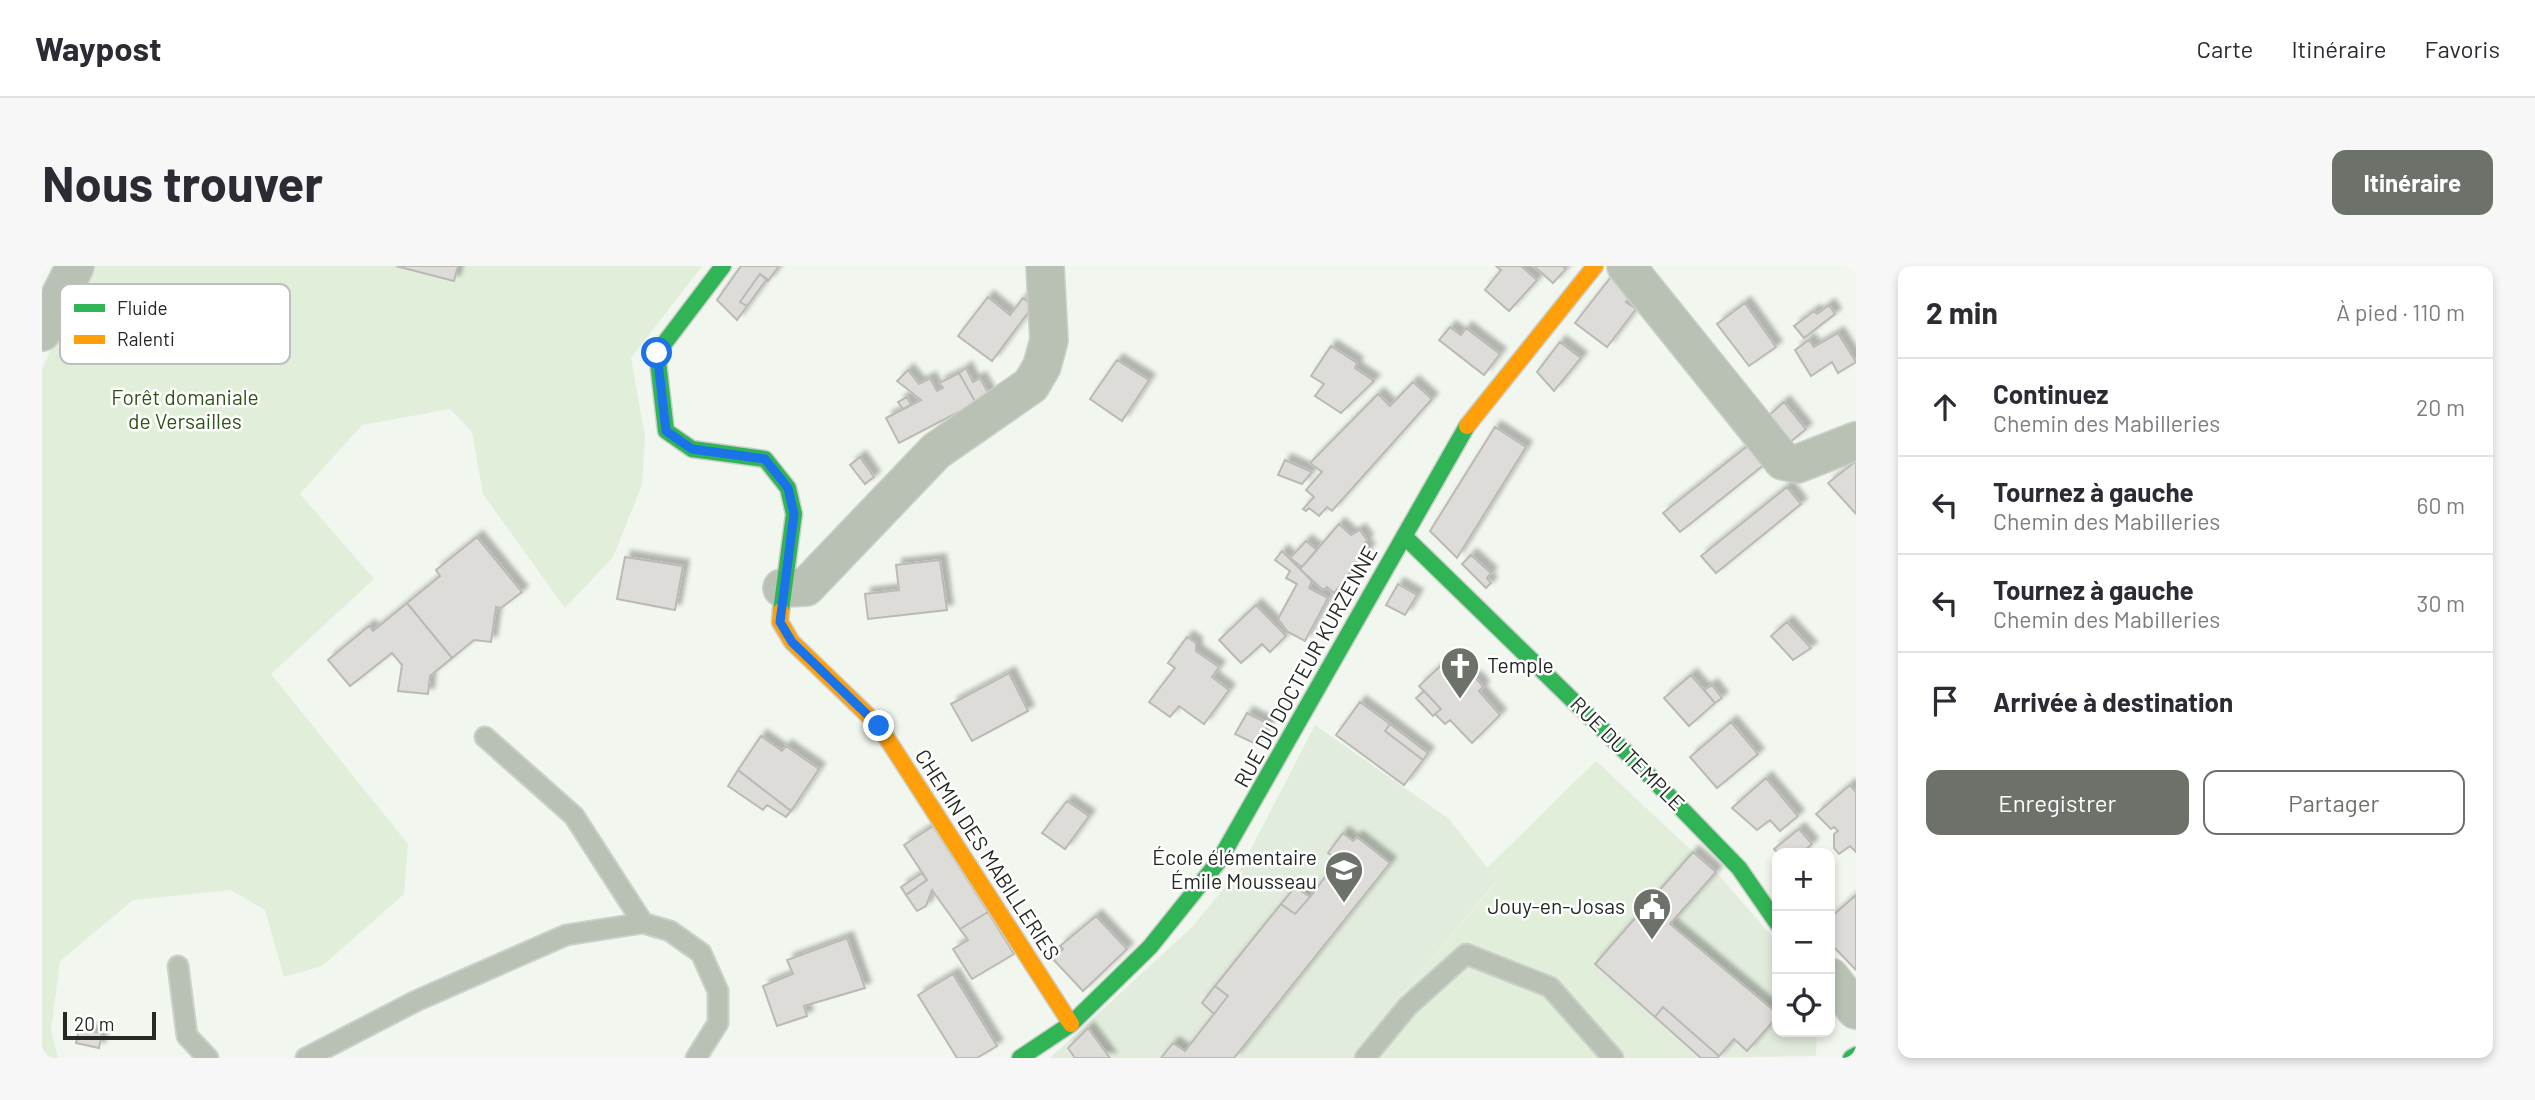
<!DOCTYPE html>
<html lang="fr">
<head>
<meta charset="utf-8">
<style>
	body { margin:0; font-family:Barlow,sans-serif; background:#f7f7f7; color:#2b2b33 }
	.controls { position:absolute; right:21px; bottom:21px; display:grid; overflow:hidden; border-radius:14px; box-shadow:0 4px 10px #0003 }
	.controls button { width:63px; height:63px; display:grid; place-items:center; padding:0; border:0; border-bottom:2px solid #e1e1e2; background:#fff; color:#2b2b33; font:35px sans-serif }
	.scale { position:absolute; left:21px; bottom:18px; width:93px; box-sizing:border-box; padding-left:7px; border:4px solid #252923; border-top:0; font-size:19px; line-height:24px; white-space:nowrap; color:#252923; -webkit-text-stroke:5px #fff; paint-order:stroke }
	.stop { position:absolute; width:21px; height:21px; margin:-16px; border:5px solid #1a73e8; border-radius:50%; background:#fff }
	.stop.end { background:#1a73e8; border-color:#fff; box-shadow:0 2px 7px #0008 }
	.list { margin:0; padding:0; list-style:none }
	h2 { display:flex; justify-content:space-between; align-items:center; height:91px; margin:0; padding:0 28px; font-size:30px }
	h2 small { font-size:23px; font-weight:400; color:#7c7c81 }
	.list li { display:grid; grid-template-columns:46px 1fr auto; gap:21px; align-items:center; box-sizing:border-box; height:98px; padding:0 28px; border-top:2px solid #e1e1e2 }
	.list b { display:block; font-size:26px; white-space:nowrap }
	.list p { margin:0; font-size:23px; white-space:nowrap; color:#7c7c81 }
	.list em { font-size:23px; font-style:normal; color:#7c7c81 }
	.actions { display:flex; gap:14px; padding:21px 28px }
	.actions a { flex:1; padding:16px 0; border:2px solid #6c716a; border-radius:14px; text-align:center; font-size:24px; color:#6c716a }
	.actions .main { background:#6c716a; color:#fff }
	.icon { flex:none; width:38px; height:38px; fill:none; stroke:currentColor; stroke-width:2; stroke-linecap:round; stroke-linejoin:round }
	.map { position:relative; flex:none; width:1814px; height:792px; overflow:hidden; border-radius:14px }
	header { display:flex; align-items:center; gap:42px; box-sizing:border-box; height:98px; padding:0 35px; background:#fff; border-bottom:2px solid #e1e1e2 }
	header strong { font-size:33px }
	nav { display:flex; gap:38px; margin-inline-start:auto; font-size:24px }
	.intro { display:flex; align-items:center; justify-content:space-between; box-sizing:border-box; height:168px; padding:0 42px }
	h1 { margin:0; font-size:49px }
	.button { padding:18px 32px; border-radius:14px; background:#6c716a; color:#fff; font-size:24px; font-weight:700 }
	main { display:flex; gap:42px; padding:0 42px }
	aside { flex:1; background:#fff; border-radius:14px; box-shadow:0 4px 10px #0003 }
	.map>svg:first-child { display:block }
	.built { fill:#e2ecdd }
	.green { fill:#e1eeda }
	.building { fill:#dedcd9; stroke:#bbb9b6; stroke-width:2; filter:url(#shadow) }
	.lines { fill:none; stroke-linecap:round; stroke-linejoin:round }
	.lane-casing { stroke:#ccd0ca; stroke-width:23 }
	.street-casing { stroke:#ccd0ca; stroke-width:40 }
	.fast-casing { stroke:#ccd0ca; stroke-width:19 }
	.slow-casing { stroke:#ccd0ca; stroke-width:19 }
	.lane { stroke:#b9c1b5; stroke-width:19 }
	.street { stroke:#b9c1b5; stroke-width:37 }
	.fast { stroke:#30b455; stroke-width:16 }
	.slow { stroke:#ff9f0a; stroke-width:16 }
	.route { stroke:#1a73e8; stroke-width:9 }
	.labels { text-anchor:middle; stroke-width:5; stroke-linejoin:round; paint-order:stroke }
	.park-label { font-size:21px; fill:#305317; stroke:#fff }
	.poi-label { font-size:21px; fill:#252923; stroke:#fff; text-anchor:end }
	.street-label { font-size:21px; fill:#252923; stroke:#fff }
	.key { fill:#fff; stroke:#bebfbd; stroke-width:2 }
	.key-label { font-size:19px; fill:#252923 }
</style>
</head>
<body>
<header>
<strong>Waypost</strong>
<nav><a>Carte</a><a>Itinéraire</a><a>Favoris</a></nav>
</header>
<div class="intro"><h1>Nous trouver</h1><a class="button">Itinéraire</a></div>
<main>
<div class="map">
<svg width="1814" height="792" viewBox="0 0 1814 792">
	<defs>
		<filter id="shadow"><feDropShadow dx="6" dy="-6" stdDeviation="2" flood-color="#0004"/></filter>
	</defs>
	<rect width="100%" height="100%" fill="#f1f6ee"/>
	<path class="built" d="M1273,459L1407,553L1455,614L1308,792H1008L1149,662L1199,602Z
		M1651,586L1674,606L1735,676V766H1775L1774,790L1645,792L1548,707Z"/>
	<path class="green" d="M50,0H660L589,92L603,171L600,219L571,291L523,342L441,228L430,166L408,143L320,159L258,228L332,313L229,408L366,578L362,628L280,700L242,711L223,644L189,624L91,634L18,695L9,764L16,792H0V104L27,39Z
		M1554,495L1651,586L1548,707L1645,792H1308L1455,615L1444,603Z"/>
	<path class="building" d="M354,0H416L412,15Z
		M699,0H737L726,15L718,8L698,36L705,40L695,54L675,34Z
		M1454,0H1479L1495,14L1467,45L1443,24L1459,4Z
		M1492,0H1520L1524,3L1511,17Z
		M718,8L725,13L705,40L698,36Z
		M1569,11H1581L1594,26L1584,36L1594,43L1565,81L1533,57Z
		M946,31L968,49L981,32L991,40L950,95L916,70Z
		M1703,37L1734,81L1707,100L1675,58Z
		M1787,39L1793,48L1762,72L1752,60L1772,45L1775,48Z
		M1408,61L1419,69L1424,62L1458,88L1442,109L1397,74Z
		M1796,67L1814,96L1796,107L1790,96L1769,110L1753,84L1767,74L1772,81Z
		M1518,76L1539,92L1512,125L1495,106Z
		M1289,80L1315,97L1313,102L1332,115L1299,147L1273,130L1282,118L1269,110Z
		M1075,94L1107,114L1080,155L1048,133Z
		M924,102L931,116L938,112L948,130L934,137L917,107Z
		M866,104L877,118L888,112L895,125L901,122L897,117L917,107L934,137L857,177L844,152L879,134L855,115Z
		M1371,116L1390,133L1290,245L1285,241L1277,250L1267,242L1264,245L1261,243L1272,231L1264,224L1280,206L1268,197L1336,128L1348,140Z
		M865,131L869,139L861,143L856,136Z
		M1742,136L1764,163L1747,177L1725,151Z
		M1453,161L1484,181L1415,292L1388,265Z
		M1708,178L1723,198L1638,266L1621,247Z
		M818,191L832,211L823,218L808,199Z
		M1243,194L1270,206L1260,218L1236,209Z
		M1814,195V248L1786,217Z
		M1745,221L1759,238L1674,307L1659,290Z
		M1297,258L1309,269L1318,264L1325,274L1322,279L1327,283L1292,327L1285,321L1281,324L1258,303Z
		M435,271L480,326L459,342L454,341L449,376L432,374L410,392L365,337L398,310L394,304Z
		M1264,275L1275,284L1260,301L1248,292Z
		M1240,285L1270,315L1267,322L1286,332L1263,375L1246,366L1236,353L1255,318L1244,312L1248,305L1233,294Z
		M1429,289L1449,307L1445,312L1449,317L1444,322L1420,298Z
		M583,291L641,300L633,344L575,333Z
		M898,294L905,344L826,353L823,328L857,324L854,299Z
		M1356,318L1375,329L1363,349L1344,339Z
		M365,337L410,392L388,410L386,428L356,425L360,399L350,387L308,420L286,394L327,360L331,365Z
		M1214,339L1244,370L1228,386L1220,378L1199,397L1177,374Z
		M1745,356L1769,382L1751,394L1729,370Z
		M1145,371L1154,377V385L1177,401L1170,411L1187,424L1162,458L1137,440L1128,451L1107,436L1133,402L1126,397Z
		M1406,393L1427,415L1433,411L1441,421L1437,425L1458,449L1430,477L1408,454L1403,458L1393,448L1399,443L1377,420Z
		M967,407L986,445L930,475L909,438Z
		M1649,409L1673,437L1647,460L1622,432Z
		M1670,419L1680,432L1673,437L1662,424Z
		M1382,425L1399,443L1391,450L1374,432Z
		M1318,436L1348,458L1343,465L1381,494L1362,519L1294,469Z
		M1205,447L1227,458L1216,479L1193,468Z
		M1689,456L1716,488L1675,522L1648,491Z
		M1348,458L1386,487L1381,494L1343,465Z
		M719,470L740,485L744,480L777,503L749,545L696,504Z
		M696,504L749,545L744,551L725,539L721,544L686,520Z
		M1724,512L1756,550L1738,565L1728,554L1715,564L1690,542Z
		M1808,519L1814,526V586L1808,580L1797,588L1792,582V568L1796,565L1792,561L1789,563L1774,548Z
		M1025,535L1047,550L1023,583L1000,567Z
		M891,560L946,646L918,663L890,624L884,640L875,645L864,629L885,614L862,579Z
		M1757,563L1770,578L1760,587H1736L1732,583Z
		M1301,567L1311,575L1315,571L1348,597L1192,792H1119L1131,777L1143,785L1186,730L1173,720L1239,638L1253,648L1268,631L1296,594L1286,587Z
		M1651,586L1674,606L1628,658L1735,747V751L1705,785L1692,773L1677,790L1621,741L1613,751L1553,698Z
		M880,607L885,614L864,629L859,621Z
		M1253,621L1268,631L1253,648L1239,638Z
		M1814,629V704L1788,677V652Z
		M946,646L972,688L930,713L911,683L926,674L918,663Z
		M1054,650L1085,683L1041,725L1010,692L1021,683L1018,680Z
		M805,672L823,722L762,740L765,750L735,760L721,720L751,708L745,694Z
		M911,708L955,780L935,792H915L876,729Z
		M1173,720L1186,730L1172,748L1160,737Z
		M1621,741L1677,790L1675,792H1659L1613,751Z
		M1046,762L1068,792H1033L1026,782Z
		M37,763L60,767L57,782L34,777Z"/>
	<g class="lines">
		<g class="lane-casing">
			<path id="lane" d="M443,471L532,550L601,657L628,665L659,687L676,725V757L654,792
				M136,700L145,770L166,792
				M264,792L374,735L524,669L601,657
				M1323,792L1366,740L1424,688L1508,721L1571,792"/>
		</g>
		<g class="street-casing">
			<path id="street" d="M1584,0L1741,195L1755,198L1814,175
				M0,66L33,0
				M740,322L764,321L894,185L989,119L1000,100L1007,74L1003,0
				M1788,711L1814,744"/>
		</g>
		<g class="fast-casing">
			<path id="fast" d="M681,0L615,87L624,165L650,183L723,193L746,222L752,248L739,345
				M1362,270L1592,494L1697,602L1735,657
				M978,792L1029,758L1108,681L1177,595L1425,160
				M1809,792L1814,789"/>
		</g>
		<g class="slow-casing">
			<path id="slow" d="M1425,160L1553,0
				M739,345L738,356L750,376L837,460L1029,758"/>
		</g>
		<use href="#lane" class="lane"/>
		<use href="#street" class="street"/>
		<use href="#fast" class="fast"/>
		<use href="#slow" class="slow"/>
	</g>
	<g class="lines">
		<path class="route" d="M615,87L624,165L650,183L723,193L746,222L752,248L738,356L750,376L837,460"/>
	</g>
	<defs>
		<g id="church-pin" transform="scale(2.0125)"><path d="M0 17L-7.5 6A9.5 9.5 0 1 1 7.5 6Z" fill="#6c716a" stroke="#fff"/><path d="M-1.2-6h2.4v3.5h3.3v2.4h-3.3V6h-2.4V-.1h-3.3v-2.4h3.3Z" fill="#fff"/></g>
		<g id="school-pin" transform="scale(2.0125)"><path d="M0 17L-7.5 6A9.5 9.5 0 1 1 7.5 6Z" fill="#6c716a" stroke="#fff"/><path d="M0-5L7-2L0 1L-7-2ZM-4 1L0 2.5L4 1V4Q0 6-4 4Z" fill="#fff"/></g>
		<g id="civic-pin" transform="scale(2.0125)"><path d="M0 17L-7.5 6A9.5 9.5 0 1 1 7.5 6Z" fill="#6c716a" stroke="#fff"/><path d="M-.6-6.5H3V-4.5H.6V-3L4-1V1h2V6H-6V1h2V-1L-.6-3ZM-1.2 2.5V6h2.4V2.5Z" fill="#fff"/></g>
	</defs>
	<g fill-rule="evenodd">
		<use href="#church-pin" x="1418" y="400"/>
		<use href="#school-pin" x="1302" y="604"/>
		<use href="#civic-pin" x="1610" y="641"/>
	</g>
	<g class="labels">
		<g class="park-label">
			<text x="143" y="139">Forêt domaniale<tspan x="143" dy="24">de Versailles</tspan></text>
		</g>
		<g class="poi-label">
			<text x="1445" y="407" text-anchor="start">Temple</text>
			<text x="1275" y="599">École élémentaire<tspan x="1275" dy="24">Émile Mousseau</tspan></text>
			<text x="1583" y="648">Jouy-en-Josas</text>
		</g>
		<g class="street-label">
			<text transform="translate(1264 401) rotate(-61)" y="7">RUE DU DOCTEUR KURZENNE</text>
			<text transform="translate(1585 488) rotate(45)" y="7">RUE DU TEMPLE</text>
			<text transform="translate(945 589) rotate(57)" y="7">CHEMIN DES MABILLERIES</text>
		</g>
	</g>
	<rect x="18" y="18" width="230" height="80" rx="10" class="key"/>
	<rect x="32" y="38" width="31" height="8" fill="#30b455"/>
	<rect x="32" y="69" width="31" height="9" fill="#ff9f0a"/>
	<g class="key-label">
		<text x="75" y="49">Fluide</text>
		<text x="75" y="80">Ralenti</text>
	</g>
</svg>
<div class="controls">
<button>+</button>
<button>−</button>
<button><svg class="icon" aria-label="locate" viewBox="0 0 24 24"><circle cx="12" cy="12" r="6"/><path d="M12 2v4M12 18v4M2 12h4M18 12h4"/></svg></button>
</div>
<div class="scale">20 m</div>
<div class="stop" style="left:615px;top:87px"></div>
<div class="stop end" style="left:837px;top:460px"></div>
</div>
<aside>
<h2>2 min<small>À pied · 110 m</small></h2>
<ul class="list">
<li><svg class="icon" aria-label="ahead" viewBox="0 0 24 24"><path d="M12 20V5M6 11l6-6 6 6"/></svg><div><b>Continuez</b><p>Chemin des Mabilleries</p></div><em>20 m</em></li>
<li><svg class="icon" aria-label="left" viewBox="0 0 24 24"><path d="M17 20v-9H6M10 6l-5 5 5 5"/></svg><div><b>Tournez à gauche</b><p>Chemin des Mabilleries</p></div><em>60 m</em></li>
<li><svg class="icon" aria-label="left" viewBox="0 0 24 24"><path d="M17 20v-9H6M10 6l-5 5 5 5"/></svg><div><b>Tournez à gauche</b><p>Chemin des Mabilleries</p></div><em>30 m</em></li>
<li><svg class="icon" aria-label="arrive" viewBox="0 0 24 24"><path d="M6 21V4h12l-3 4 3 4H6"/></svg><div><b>Arrivée à destination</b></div></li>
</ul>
<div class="actions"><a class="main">Enregistrer</a><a>Partager</a></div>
</aside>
</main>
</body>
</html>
